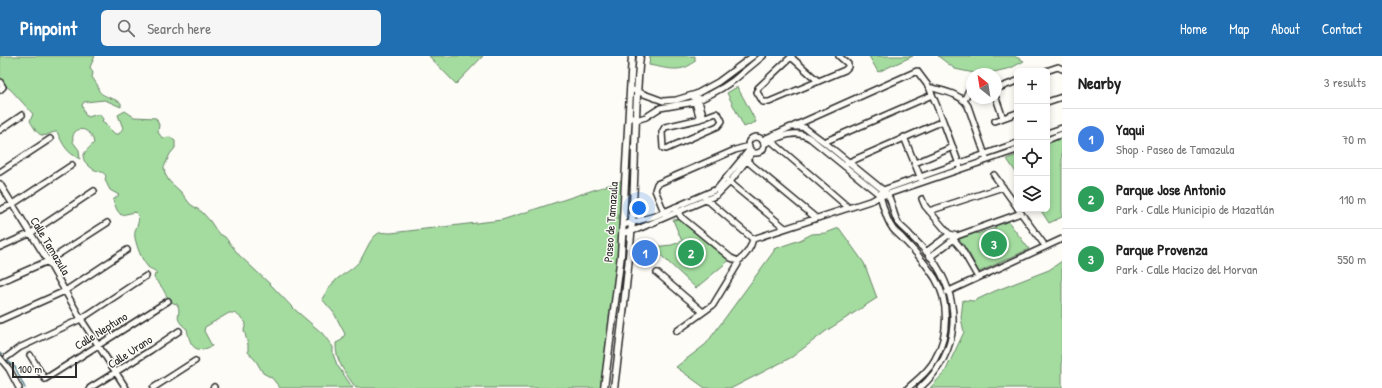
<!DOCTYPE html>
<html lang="en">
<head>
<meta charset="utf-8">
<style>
	body { margin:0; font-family:"Patrick Hand",sans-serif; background:#f6f6f6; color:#222 }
	.controls { position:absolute; right:12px; top:12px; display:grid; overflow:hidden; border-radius:6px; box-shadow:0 2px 6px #0003 }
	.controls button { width:36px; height:36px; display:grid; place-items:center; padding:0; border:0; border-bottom:1px solid #e0e0e0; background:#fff; color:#222; font:20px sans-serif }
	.compass { position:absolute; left:966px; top:12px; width:36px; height:36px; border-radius:50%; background:#fff; box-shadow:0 2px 6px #0003; rotate:330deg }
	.scale { position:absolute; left:12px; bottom:10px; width:65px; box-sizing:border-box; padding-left:4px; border:2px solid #2b2b2b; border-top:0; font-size:11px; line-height:14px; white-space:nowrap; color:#2b2b2b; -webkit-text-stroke:3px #fdfcf7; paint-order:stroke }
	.you { position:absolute; left:639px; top:152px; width:14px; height:14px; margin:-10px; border:3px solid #fff; border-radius:50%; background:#1a73e8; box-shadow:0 0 0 6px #1a73e833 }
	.badge { display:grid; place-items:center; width:26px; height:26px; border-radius:50%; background:#1f6fb2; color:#fff; font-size:13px; font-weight:700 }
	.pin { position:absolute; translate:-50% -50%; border:2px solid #fff; box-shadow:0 1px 4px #0006 }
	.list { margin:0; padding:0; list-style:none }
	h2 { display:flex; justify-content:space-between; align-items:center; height:52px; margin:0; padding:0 16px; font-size:17px }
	h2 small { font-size:13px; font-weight:400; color:#767676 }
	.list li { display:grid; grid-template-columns:26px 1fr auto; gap:12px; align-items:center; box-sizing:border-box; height:60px; padding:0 16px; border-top:1px solid #e0e0e0 }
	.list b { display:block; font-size:15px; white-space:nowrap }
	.list p { margin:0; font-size:13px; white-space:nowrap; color:#767676 }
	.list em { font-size:13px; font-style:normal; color:#767676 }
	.icon { flex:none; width:22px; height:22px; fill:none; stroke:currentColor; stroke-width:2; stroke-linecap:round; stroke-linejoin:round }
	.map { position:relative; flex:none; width:1062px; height:332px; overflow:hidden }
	header { display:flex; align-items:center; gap:24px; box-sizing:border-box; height:56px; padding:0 20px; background:#1f6fb2; color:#fff }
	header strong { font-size:19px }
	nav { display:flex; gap:22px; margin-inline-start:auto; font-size:14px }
	.search { width:280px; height:36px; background:#f6f6f6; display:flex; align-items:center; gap:10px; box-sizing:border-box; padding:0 14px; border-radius:6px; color:#767676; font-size:15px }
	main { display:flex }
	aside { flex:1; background:#fff }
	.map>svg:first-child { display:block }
	.green { fill:#a4dca0; stroke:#688466 }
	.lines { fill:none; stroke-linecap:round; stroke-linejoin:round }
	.stream { stroke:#5d8996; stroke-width:1.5 }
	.minor-casing { stroke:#2b2b2b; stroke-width:8 }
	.major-casing { stroke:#2b2b2b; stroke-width:9 }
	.minor { stroke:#fdfcf7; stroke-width:5 }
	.major { stroke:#fdfcf7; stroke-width:6 }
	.labels { text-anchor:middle; stroke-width:3; stroke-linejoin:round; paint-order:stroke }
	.street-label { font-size:12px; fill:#2b2b2b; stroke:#fdfcf7 }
</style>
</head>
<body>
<header>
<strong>Pinpoint</strong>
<div class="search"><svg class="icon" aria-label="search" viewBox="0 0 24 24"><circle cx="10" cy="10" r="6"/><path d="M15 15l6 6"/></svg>Search here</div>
<nav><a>Home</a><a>Map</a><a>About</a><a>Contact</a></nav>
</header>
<main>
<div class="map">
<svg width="1062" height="332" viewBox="0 0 1062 332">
	<rect width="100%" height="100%" fill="#fdfcf7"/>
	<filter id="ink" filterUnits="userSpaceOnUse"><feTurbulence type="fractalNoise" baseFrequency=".025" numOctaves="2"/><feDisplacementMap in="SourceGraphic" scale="8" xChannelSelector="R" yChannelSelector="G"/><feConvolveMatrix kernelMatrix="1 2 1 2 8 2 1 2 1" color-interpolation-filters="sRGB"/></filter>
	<g filter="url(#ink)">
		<path class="green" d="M0,0H95L90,11L93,17L92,21L98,30C97,41 114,41 121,47V51L105,44L84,46L82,49L85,59L88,61L99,58L103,63L102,66L105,68L115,78H119L123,72L118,59L125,55L134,61L156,62L159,69L158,76L162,82L170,81L175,85V92L170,98L164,111L165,118L169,125L181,136L190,148L202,156L210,165L218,177L225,181L239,199L272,230L293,252L322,277L333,291V298L337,309L353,332H280L272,322L263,317L256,305L248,296V289L244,274L246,267C241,262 237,256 229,257L205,271L204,275L212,290C194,299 190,289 187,273C171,261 183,259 177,248C168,247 166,237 161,230C159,227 156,225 154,222L155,218H157C155,213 151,214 148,211C141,203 137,191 135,182C133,171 144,164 135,156L121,159L117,154L113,144L119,139L110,134L105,124L106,120C103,115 100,116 95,114C92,113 89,110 87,108C78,100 88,93 94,87C91,69 70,69 73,86L79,94L80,103C66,96 64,90 57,76C53,76 51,77 47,79C38,82 34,71 30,65L33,58L11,34L0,25Z
			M429,0H483L456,28Z
			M650,0H695V5C682,18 666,12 649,9Z
			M869,0H913L878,16Z
			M938,0H1014L1024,5L1011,12L985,18L974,17L955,13Z
			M737,31L744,43L756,66L744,71L727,37Z
			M1062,82V161L1049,167L1040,153H1047V87Z
			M1017,99V118L1007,103Z
			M624,124L621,179L602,332H356C346,318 335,305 336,287L342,284L345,278L334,257L322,243C326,236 331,229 337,223C345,217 355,212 361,203C366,195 369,185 376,179C380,175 385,177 391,177L502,164Z
			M681,163L732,202L696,232L652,191L672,189L682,185L673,164Z
			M1007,164L1029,193L979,216L970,199L959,183L976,176L977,178L996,172L995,169Z
			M839,172L864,207L877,242L826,275L792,301L732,332H705L676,311L706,288L774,195V193L800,184L812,178L826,177Z
			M1062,205V332H930L945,316L964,276L961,262L963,244L974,245L995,235L1049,214Z"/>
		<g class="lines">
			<path class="stream" d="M0,297L2,300L15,311L25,332"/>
			<g class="minor-casing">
				<path id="minor" d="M792,0L758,32L757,36L763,46H769L845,14L848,11V8L839,0
					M791,1L818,25
					M1046,15L1058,11L1062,13
					M0,26L3,31L0,34
					M929,31C941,35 961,37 968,50L986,102
					M630,33L663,45L676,44L696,38L718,26L753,0
					M996,33L1017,25
					M698,42L704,62
					M996,42L1003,62
					M694,43L700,63
					M964,45L971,29
					M1047,46L1062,41
					M716,57L719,59L722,65L718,70L666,93L663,92L662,76L665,71L700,63Z
					M629,59L636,64L646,61L660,52L695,46L711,38L722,32L734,24L763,0
					M995,65L1017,57
					M794,70L917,15L929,31L943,65L960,111
					M0,74L22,59
					M1047,77L1062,72
					M904,81L921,123
					M748 89a8 8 0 1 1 16 0a8 8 0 1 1-16 0Z
					M769,83L849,152
					M762,84L791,71H800L805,72L824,86L883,134L1017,87
					M1047,84L1062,78
					M824,86L932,39
					M764,88C779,81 796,72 811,83L880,139L882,140L1017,94
					M747,105L816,162
					M847,107L943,65
					M915,107L953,91
					M0,116L50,83
					M994,119L1017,151
					M728,125L785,172
					M0,128L48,205L81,263L126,332
					M880,139C883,150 886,164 893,173C896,177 901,180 904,184C915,195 926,208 935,222C949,245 949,279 935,303C929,315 918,323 908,332
					M705,142L753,183
					M922,143L925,150L961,192L976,218
					M675,151L681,161L731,202L738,205C745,201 751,192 753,183L873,144L878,141L883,134C894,143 891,157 899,168C902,172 907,175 910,179C917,186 925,194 931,201C963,246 961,295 920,332
					M1018,153L1043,187
					M0,154L13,148L72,109
					M929,155L1003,131
					M665,158L655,134L657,128L735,94L749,90
					M623,169L655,160L717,133L750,93
					M622,178L638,173L717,139L730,126L753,96
					M957,180L1021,157
					M0,191L31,177L94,135
					M926,196L950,178L957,180L954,183L930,201
					M657,217L703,256
					M0,226L48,205L107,167
					M947,236L1062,183
					M0,264L65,235L127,194
					M677,275L713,249L738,208V205
					M30,299L45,323L168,245
					M7,301L19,292L81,263L146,220
					M0,302L9,313L19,332
					M90,332L151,294L179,275
					M153,332L195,305
					M213,332L214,331"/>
			</g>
			<g class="major-casing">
				<path id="major" d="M604,332L621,199L632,0
					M614,332C621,277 628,222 632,166C636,111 634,55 640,0"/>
			</g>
			<use href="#minor" class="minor"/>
			<use href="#major" class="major"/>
		</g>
	</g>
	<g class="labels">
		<g class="street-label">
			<text transform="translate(611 166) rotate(-86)" y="4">Paseo de Tamazula</text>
			<text transform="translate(50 190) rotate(59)" y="4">Calle Tamazula</text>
			<text transform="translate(101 275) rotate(-32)" y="4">Calle Neptuno</text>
			<text transform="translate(130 296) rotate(-33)" y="4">Calle Urano</text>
		</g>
	</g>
</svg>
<div class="controls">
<button>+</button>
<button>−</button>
<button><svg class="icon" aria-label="locate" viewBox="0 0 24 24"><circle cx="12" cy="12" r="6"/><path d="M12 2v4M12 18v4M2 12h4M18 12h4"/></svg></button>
<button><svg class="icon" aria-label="layers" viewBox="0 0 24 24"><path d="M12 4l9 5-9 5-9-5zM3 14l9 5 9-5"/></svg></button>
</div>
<svg class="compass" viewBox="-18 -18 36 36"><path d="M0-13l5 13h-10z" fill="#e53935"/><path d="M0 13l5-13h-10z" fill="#767676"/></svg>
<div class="scale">100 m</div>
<div class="you"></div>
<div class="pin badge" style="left:645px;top:197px;background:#3f7fe0">1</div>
<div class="pin badge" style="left:691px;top:197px;background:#2e9e5b">2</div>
<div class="pin badge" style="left:994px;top:188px;background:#2e9e5b">3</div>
</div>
<aside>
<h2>Nearby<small>3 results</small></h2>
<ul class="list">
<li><span class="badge" style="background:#3f7fe0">1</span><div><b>Yaqui</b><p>Shop · Paseo de Tamazula</p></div><em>70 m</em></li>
<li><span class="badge" style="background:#2e9e5b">2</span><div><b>Parque Jose Antonio</b><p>Park · Calle Municipio de Mazatlán</p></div><em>110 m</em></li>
<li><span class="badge" style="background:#2e9e5b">3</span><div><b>Parque Provenza</b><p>Park · Calle Macizo del Morvan</p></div><em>550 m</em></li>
</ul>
</aside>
</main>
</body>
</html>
